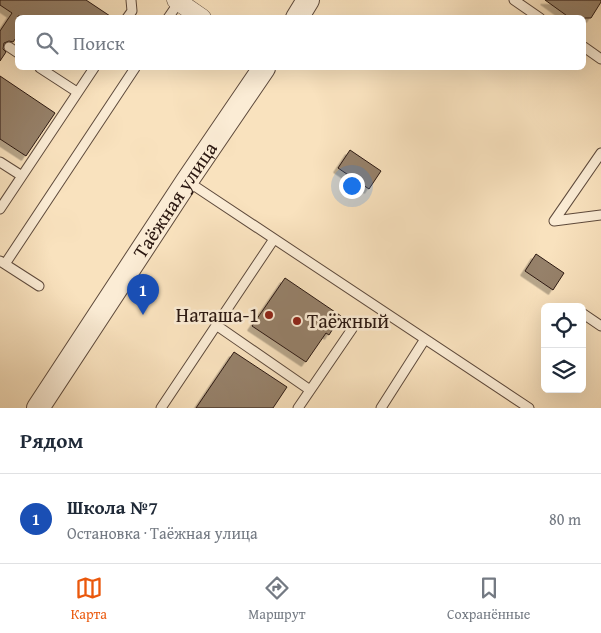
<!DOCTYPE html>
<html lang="ru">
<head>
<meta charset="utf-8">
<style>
	body { margin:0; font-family:"Gentium Book Plus",serif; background:#f6f6f7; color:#1f2937 }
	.controls { position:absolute; right:15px; bottom:15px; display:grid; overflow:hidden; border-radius:8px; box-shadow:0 5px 20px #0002 }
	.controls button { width:45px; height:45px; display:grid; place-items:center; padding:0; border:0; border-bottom:1px solid #e0e1e3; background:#fff; color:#1f2937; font:25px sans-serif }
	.you { position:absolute; left:351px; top:185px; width:18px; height:18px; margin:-12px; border:4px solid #fff; border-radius:50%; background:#1a73e8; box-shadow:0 0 0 8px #1a73e833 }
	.badge { display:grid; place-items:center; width:32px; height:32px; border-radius:50%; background:#ea580c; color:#fff; font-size:16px; font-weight:700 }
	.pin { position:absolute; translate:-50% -41px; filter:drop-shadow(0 1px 2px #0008) }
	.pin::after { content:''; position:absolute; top:26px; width:18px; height:15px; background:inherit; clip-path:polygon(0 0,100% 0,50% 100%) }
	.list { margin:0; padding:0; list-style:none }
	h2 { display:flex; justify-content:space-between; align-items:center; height:65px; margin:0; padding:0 20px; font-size:21px }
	h2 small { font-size:16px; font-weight:400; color:#747a83 }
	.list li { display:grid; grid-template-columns:32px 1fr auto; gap:15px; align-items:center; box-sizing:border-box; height:90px; padding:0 20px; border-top:1px solid #e0e1e3 }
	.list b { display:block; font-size:19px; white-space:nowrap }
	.list p { margin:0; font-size:16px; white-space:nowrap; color:#747a83 }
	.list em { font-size:16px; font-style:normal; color:#747a83 }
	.icon { flex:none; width:28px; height:28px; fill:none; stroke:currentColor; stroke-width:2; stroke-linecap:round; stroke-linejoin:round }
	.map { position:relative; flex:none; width:601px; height:408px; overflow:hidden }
	.search { position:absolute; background:#fff; box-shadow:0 5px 20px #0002; left:15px; right:15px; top:15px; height:55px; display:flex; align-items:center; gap:12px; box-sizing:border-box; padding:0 18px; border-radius:8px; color:#747a83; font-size:19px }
	.sheet { height:155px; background:#fff }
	nav { display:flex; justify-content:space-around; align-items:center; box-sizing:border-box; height:70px; border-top:1px solid #e0e1e3; background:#fff; font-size:14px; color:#747a83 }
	nav a { display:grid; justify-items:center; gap:2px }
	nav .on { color:#ea580c }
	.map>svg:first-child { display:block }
	.building { fill:#96816b; stroke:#2b1811; filter:url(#shadow) }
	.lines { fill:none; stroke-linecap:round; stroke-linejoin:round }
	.service-casing { stroke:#5e4a3c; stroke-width:11 }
	.minor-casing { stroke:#5e4a3c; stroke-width:19 }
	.tertiary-casing { stroke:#5e4a3c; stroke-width:24 }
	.service { stroke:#fbecd5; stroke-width:9 }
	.minor { stroke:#fbecd5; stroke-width:18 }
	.tertiary { stroke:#fbecd5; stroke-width:22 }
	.poi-dot { fill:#8f2418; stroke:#fbecd5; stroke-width:2 }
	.labels { text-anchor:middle; stroke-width:5; stroke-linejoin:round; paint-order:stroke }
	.street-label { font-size:20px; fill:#2b1811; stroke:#fbecd5 }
	.poi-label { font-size:20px; fill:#2b1811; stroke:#fbecd5; text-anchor:end }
</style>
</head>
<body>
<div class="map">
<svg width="601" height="408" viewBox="0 0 601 408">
	<defs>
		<filter id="shadow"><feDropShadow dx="-4.5" dy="4.5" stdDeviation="0" flood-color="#0004"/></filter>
	</defs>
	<rect width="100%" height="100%" fill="#f9e2be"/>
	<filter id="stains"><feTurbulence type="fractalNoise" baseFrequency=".004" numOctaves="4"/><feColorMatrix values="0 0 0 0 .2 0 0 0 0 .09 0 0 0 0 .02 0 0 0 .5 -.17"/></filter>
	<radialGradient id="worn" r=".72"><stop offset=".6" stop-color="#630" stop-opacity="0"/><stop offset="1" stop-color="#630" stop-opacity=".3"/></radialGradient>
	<path class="building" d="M0,0H86L113,18L18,16V35L13,42L9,41L4,43L3,49L6,52L0,61V31L12,13L0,5Z
		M545,0H601V2L591,18H570Z
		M0,76L55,113L26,156L0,139Z
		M350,150L381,171L369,189L338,168Z
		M536,254L564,273L553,290L525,271Z
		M285,278L341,316L329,335L326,333L306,362L252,326Z
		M234,352L287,387L273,408H196Z"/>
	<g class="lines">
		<g class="service-casing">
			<path id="service" d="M514,0L540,18
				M127,18L132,11L131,0
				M168,18L179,2
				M9,47L18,53
				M584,47L601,59
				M40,68L77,92
				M0,162L22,176
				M187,181L529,408
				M0,209L94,68
				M554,221L601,153
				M554,221L601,215
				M0,261L39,286
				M5,264L135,68
				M582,313L601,326
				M216,325L310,390
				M161,408L274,239
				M298,408L352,329
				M381,408L425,339"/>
		</g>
		<g class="minor-casing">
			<path id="minor" d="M176,0L202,18"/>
		</g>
		<g class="tertiary-casing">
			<g id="tertiary">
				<path d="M297,18L308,0"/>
				<path id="s1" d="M38,408L187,181L264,68"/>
			</g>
		</g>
		<use href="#service" class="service"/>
		<use href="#minor" class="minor"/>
		<use href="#tertiary" class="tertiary"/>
	</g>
	<g class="poi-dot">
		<circle cx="269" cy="315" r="5"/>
		<circle cx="297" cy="321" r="5"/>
	</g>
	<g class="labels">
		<g class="street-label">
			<text dy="7" stroke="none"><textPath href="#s1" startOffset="249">Таёжная улица</textPath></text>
		</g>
		<g class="poi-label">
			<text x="259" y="322">Наташа-1</text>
			<text x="307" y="328" text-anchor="start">Таёжный</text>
		</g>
	</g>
	<rect width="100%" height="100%" filter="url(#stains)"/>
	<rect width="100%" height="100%" fill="url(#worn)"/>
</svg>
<div class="controls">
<button><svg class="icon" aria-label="locate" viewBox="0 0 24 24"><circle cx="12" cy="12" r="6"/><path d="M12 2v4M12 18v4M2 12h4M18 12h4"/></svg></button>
<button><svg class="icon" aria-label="layers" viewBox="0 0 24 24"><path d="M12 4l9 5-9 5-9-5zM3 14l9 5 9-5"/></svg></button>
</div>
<div class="you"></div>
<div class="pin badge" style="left:143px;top:315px;background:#1a4fb4">1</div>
<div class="search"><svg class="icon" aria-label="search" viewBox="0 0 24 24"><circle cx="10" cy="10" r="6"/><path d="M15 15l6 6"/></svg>Поиск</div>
</div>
<section class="sheet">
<h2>Рядом<small></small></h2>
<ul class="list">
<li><span class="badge" style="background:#1a4fb4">1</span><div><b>Школа №7</b><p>Остановка · Таёжная улица</p></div><em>80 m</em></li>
</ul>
</section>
<nav>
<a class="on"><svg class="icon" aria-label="map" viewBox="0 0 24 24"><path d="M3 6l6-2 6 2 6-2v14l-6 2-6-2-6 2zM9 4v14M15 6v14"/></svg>Карта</a>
<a><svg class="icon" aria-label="directions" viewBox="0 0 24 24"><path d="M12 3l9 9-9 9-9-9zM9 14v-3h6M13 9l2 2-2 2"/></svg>Маршрут</a>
<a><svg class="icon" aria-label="saved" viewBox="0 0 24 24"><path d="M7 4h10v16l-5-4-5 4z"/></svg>Сохранённые</a>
</nav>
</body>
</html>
